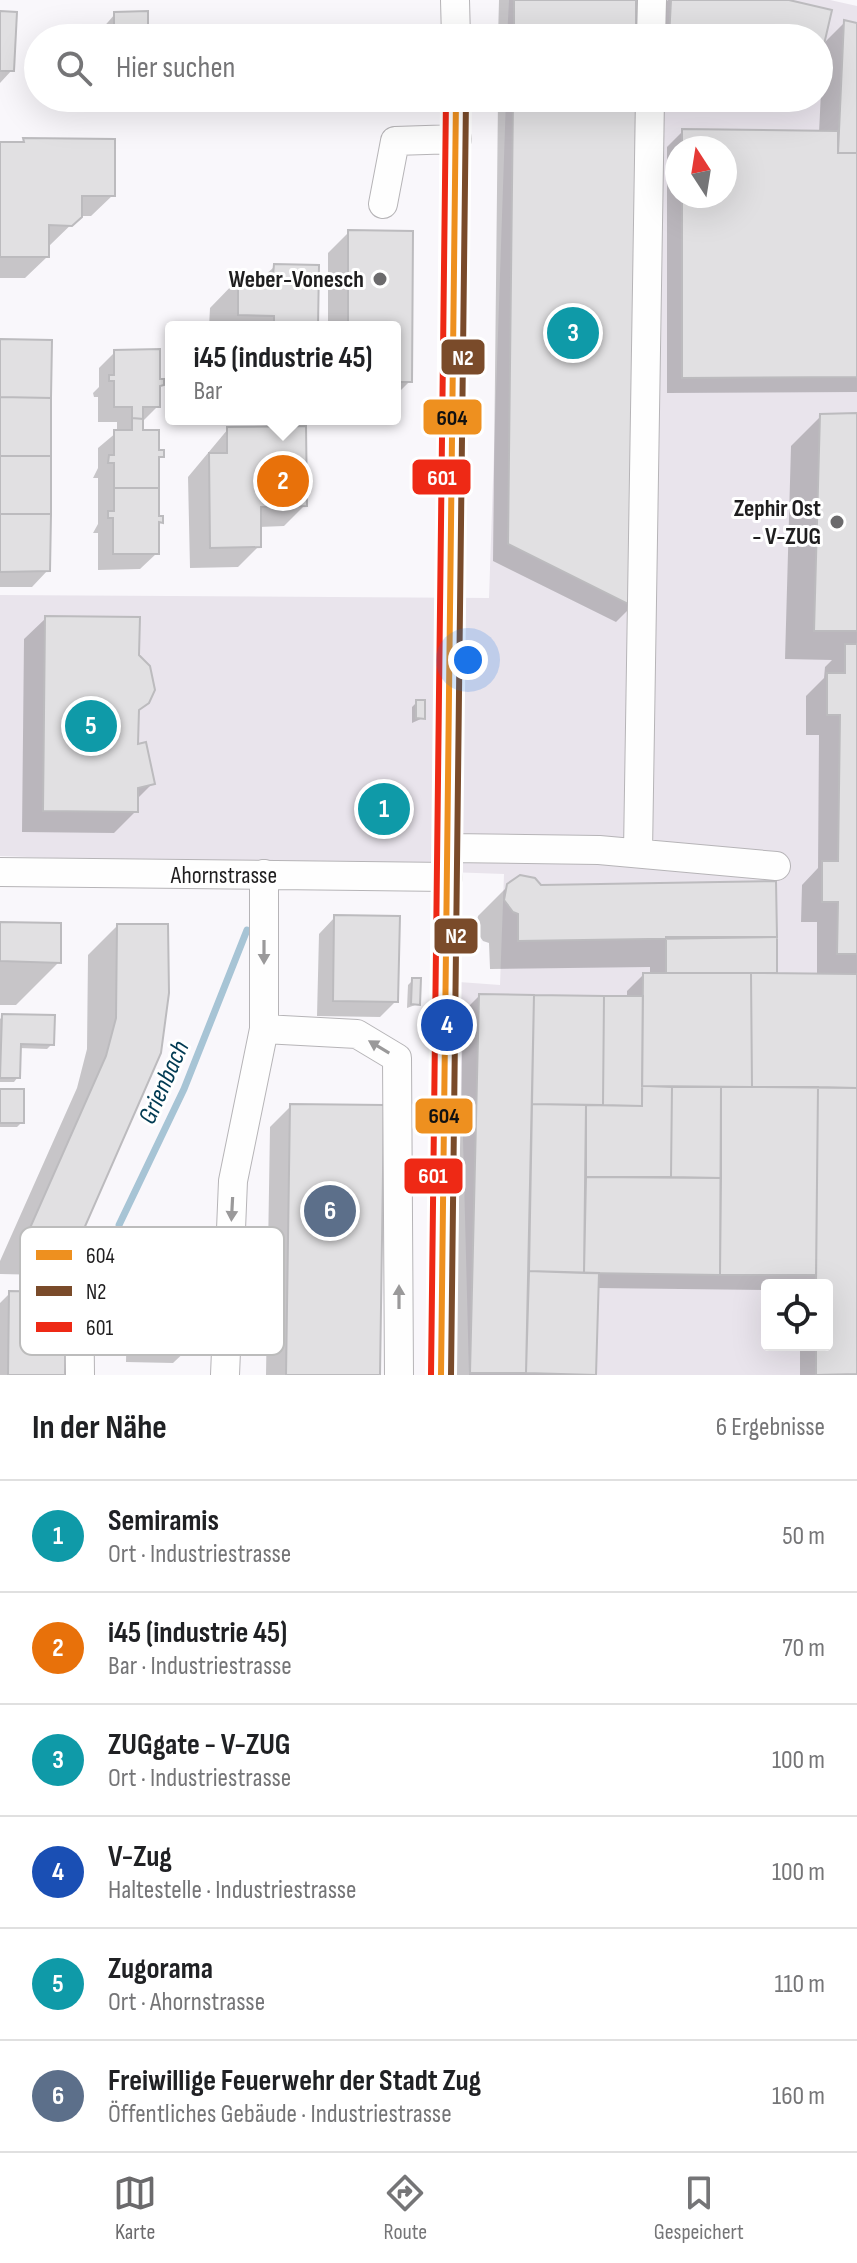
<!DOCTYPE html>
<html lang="de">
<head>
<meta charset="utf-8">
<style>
	body { margin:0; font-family:"Sofia Sans Condensed",sans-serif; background:#f6f6f6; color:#202124 }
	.controls { position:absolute; right:24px; bottom:24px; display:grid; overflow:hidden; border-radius:8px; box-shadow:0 8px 32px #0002 }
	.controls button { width:72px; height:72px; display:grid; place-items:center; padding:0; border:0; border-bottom:2px solid #e0e0e0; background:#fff; color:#202124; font:40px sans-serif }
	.compass { position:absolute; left:665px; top:136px; width:72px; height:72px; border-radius:50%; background:#fff; box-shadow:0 8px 32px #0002; rotate:348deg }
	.you { position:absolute; left:468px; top:660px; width:28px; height:28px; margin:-20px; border:6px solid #fff; border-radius:50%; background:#1a73e8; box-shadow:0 0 0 12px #1a73e833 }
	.badge { display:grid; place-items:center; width:52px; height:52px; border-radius:50%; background:#6b6a6c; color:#fff; font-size:26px; font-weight:700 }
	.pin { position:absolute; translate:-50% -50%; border:4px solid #fff; box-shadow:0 2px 8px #0006 }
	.popup { position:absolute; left:165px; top:321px; width:236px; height:104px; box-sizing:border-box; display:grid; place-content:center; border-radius:8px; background:#fff; filter:drop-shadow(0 2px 6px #0005); font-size:26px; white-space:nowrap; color:#757577 }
	.popup b { font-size:30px; color:#202124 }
	.popup::after { content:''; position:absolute; left:50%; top:100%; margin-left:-16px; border:16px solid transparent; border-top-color:#fff }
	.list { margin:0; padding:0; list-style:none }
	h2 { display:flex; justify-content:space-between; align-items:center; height:104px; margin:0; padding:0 32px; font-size:34px }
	h2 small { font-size:26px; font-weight:400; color:#757577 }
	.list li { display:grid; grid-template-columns:52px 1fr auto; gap:24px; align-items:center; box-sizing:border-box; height:112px; padding:0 32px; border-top:2px solid #e0e0e0 }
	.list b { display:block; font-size:30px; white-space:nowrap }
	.list p { margin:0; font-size:26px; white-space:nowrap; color:#757577 }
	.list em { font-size:26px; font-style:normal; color:#757577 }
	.icon { flex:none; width:44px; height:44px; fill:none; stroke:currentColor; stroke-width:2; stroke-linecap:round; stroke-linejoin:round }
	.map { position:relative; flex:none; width:857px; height:1375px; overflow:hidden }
	.search { position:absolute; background:#fff; box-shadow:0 8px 32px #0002; left:24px; right:24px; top:24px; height:88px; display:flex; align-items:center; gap:20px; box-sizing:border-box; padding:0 28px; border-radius:44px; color:#757577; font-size:30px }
	.sheet { height:776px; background:#fff }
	nav { display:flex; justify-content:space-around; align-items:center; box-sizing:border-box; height:112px; border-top:2px solid #e0e0e0; background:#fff; font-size:22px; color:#757577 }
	nav a { display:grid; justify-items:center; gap:4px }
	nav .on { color:#6b6a6c }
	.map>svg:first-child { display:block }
	.built { fill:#e9e4ec; fill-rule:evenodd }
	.shadow { fill:#0003; fill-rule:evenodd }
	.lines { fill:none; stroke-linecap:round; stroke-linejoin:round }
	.stream { stroke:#a7c4d5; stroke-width:7 }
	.building { fill:#e1e0e2; stroke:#bcbbbe; stroke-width:2 }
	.minor-casing { stroke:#b6b4b7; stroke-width:30 }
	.minor { stroke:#fefefe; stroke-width:28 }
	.bus-1-casing { stroke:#fff; stroke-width:12 }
	.bus-2-casing { stroke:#fff; stroke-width:12 }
	.bus-3-casing { stroke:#fff; stroke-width:12 }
	.bus-1 { stroke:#ee901f; stroke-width:6 }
	.bus-2 { stroke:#7a4b2a; stroke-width:6 }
	.bus-3 { stroke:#ee2915; stroke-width:6 }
	.oneway { fill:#9a999a }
	.poi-dot { fill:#6b6a6c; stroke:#fff; stroke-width:3 }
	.labels { text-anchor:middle; stroke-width:6; stroke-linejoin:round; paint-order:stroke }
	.poi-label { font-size:24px; font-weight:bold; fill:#1f1e1f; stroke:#fff; text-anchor:end }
	.street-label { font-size:24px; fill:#1f1e1f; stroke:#fff }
	.water-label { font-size:26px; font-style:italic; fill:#003a52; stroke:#fff }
	.key { fill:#fff; stroke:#bcbcbc; stroke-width:2 }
	.key-label { font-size:22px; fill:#1f1e1f }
	.line-badge { stroke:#fff; stroke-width:3 }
	.badge-label { font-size:22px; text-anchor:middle; font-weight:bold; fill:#fff }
	.pale-badge-label { font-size:22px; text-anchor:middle; font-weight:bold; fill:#111 }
</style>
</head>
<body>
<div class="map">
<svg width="857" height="1375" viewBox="0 0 857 1375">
	<rect width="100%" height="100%" fill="#f9f7fb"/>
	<path class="built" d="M509,0H830L857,6V1375H469L459,982L500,985L504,874L0,856V595L489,598L506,98H819V38H507ZM677,148H725V196H677ZM767,1285H827V1345H767Z"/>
	<path class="shadow" d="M499,0H634V38H498Z
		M668,0H781L830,12L822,45L845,22L857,25V392L667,393V147L683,131L819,133L823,49L819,57V38H655L661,7ZM677,148H725V196H677Z
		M0,13L12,70L0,83Z
		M115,14L146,38H94Z
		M498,98H634L632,606L616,622L493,561Z
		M24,140L113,195L91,216H80L49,246L47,257L25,278H0V145L20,144Z
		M349,232L411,233L410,381L395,396V327H328V253Z
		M274,267L316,327H209L210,308L239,278H262Z
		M0,341L48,570L32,587H0Z
		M115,352L162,385L158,389V406L141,423V432L162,456L157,460V518L161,522L157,526V553L140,569L98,570V533H93L98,524V478H93L98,468V448L117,432V422H98V397H94L93,393L99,387V368Z
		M857,415V1375H800V1345H827V1285H767V1290L596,1288L593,1375H455L463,1012L479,996L627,998V991L643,975H650V967L490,969L489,943L483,941L475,930L478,916L508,886L774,883L775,975H817V922H801L802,885L818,868L819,735H806V696L824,678L825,667L832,660L785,659L791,446L821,416Z
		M228,429L305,505L284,526L259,527V546L238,567L190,568L188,477Z
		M46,618L136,712V747L153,783L136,800V811L114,833L22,832L24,639Z
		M417,702L423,718L412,723V707Z
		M335,917L396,1001L380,1017L317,1016L319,934Z
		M0,924L59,962L16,1005H0Z
		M117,926H166L75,1246L45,1275L0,1274V1261L77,1088L87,1049L88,955Z
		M413,980L418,1004L407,1008L408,985Z
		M3,1016L52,1044L47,1049L19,1048L18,1077L14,1082H0V1019Z
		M0,1091L22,1122L17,1127H0Z
		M291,1106L378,1375H266L270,1127Z
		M144,1246L190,1347L173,1363L126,1362L128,1262Z
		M10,1293L63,1375H0V1303Z"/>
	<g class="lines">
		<path class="stream" d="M121,1249L119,1225L184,1089L247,930"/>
	</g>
	<path class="building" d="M514,0H636V38H514Z
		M671,0H789L832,10L819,66V38H669Z
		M0,11L17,12L14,71H0Z
		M148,11V38H114V12Z
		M844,20L857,23V153H838Z
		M513,98H636L634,607L508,544Z
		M682,129L838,131V153H857V377L682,378V196H725V148H682Z
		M23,138L115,139V196H82V217L72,226L49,225V257H0V142H24Z
		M348,230L413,231L412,382H395V327H348Z
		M274,264L319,265L318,327H274V316L238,315V276H273Z
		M0,339L52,340L51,398L0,397Z
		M160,349V379H164V385L160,386V407H143V419L132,418V407H114V381H109V375H114V350Z
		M0,397L51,398V456H0Z
		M857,413V631H814L820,414Z
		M132,418L143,419V430H159V450H164V457H159V488H114V463H108L109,455H114V430H132Z
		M306,426L307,506L261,507V547L210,548L209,453H227V427Z
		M0,456H51V514H0Z
		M114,488H159V516H163V523L159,522V554H113V518H108V511H114Z
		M0,514H51L50,571L0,572Z
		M45,616L140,617L139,655L150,666L155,690L149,703L139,710L138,744L146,742L155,784L138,788V812L43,811Z
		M845,644H857V954H837L838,902H822V861H838L840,715H827V673H845Z
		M416,700H425V719L416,718Z
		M520,875L535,878L541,885L776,881L777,937L518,941V914L513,912L504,900L507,884Z
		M334,915L400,916L398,1002L333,1001Z
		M0,922L61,923V963L0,961Z
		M117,924H168L169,993L161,1053L76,1247L22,1246L106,1056L116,1018Z
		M666,937H777V973H666Z
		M643,973H751L752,1087L642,1086Z
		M751,973L857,974V1088L752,1087Z
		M412,978H421L420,1005L411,1004Z
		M479,994L534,995L526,1373H470Z
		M534,995L604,996L603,1105L532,1104Z
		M604,996H643L642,1106L603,1105Z
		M2,1014L55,1015L54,1045L21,1044L20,1078H0Z
		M642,1086L672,1087L671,1177H586V1105L642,1106Z
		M672,1087H721V1178L671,1177Z
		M721,1087H818L816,1275H720Z
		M818,1087L857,1088V1374L816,1375V1345H827V1285H816Z
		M0,1089H24V1123H0Z
		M290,1104L384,1105L380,1375H286Z
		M532,1104L586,1105L584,1273L529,1271Z
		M586,1177L721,1178L720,1275L584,1273Z
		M143,1244H194L192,1348L141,1347Z
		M529,1271L599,1273L596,1375L526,1373Z
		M9,1291L66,1292L65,1375H8Z"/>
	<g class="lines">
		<g class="minor-casing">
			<path id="minor" d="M455,0L456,38
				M651,38L652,0
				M383,204L395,141L457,139
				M449,848L599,850L776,866
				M638,852L650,98
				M0,872L448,877
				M264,1029L357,1034L397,1058L399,1375
				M79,1285L80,1375
				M225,1375L233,1181L264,1029V874
				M441,1375L456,98"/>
		</g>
		<use href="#minor" class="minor"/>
		<g class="bus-1-casing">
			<path id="bus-1" d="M441,1375L456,98"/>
		</g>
		<g class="bus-2-casing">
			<path id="bus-2" d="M451,1375L466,98"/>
		</g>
		<g class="bus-3-casing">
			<path id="bus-3" d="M431,1375L446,98"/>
		</g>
		<use href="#bus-1" class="bus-1"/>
		<use href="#bus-2" class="bus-2"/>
		<use href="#bus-3" class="bus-3"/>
	</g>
	<defs><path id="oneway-solid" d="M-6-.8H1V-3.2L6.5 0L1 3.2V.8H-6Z" transform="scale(2)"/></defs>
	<g class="oneway">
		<use href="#oneway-solid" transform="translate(264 952) rotate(90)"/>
		<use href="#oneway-solid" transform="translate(379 1047) rotate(-149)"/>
		<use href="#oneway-solid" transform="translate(232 1209) rotate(93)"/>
		<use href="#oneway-solid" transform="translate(399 1297) rotate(-90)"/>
	</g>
	<g class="poi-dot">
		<circle cx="380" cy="279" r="8"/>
		<circle cx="837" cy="522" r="8"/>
	</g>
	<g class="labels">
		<g class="poi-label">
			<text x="364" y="287">Weber-Vonesch</text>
			<text x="821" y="516">Zephir Ost<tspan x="821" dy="28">- V-ZUG</tspan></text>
		</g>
		<g class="street-label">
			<text x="224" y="883">Ahornstrasse</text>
		</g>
		<g class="water-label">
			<text transform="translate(163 1082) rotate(-66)" y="9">Grienbach</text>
		</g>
	</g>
	<rect x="20" y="1227" width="264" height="128" rx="12" class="key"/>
	<rect x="36" y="1250" width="36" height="10" fill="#ee901f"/>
	<rect x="36" y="1286" width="36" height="10" fill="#7a4b2a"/>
	<rect x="36" y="1322" width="36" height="10" fill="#ee2915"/>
	<g class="key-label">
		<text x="86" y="1263">604</text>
		<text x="86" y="1299">N2</text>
		<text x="86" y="1335">601</text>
	</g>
	<g class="line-badge">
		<rect x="440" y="338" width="46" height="38" rx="8" fill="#7a4b2a"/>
		<rect x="422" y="398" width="61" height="38" rx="8" fill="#ee901f"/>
		<rect x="411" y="458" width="61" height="38" rx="8" fill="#ee2915"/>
		<rect x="433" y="917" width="46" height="38" rx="8" fill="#7a4b2a"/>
		<rect x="414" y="1097" width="60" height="38" rx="8" fill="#ee901f"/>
		<rect x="403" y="1157" width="61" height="38" rx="8" fill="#ee2915"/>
	</g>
	<g class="badge-label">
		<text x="463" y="365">N2</text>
		<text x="442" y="485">601</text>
		<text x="456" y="943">N2</text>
		<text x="433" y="1183">601</text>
	</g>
	<g class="pale-badge-label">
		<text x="452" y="425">604</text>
		<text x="444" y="1123">604</text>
	</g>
</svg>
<div class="controls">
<button><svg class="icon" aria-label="locate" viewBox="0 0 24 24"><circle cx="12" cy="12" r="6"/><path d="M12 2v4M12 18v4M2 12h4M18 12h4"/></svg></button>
</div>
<svg class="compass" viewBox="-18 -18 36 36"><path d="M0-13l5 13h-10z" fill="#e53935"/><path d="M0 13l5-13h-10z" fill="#757577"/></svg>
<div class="you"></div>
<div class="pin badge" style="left:384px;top:809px;background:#0f9aa8">1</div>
<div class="pin badge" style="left:283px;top:481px;background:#e8710a">2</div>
<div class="popup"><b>i45 (industrie 45)</b>Bar</div>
<div class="pin badge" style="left:573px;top:333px;background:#0f9aa8">3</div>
<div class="pin badge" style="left:447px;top:1025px;background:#1a4fb4">4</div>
<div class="pin badge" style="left:91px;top:726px;background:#0f9aa8">5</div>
<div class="pin badge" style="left:330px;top:1211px;background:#5c6f8a">6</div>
<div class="search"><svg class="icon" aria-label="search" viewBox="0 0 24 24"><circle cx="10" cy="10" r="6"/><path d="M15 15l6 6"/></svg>Hier suchen</div>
</div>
<section class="sheet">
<h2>In der Nähe<small>6 Ergebnisse</small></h2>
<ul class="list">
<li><span class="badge" style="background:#0f9aa8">1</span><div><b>Semiramis</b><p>Ort · Industriestrasse</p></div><em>50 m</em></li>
<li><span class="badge" style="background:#e8710a">2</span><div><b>i45 (industrie 45)</b><p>Bar · Industriestrasse</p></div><em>70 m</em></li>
<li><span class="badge" style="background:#0f9aa8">3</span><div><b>ZUGgate - V-ZUG</b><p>Ort · Industriestrasse</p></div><em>100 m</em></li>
<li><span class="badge" style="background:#1a4fb4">4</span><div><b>V-Zug</b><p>Haltestelle · Industriestrasse</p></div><em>100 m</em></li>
<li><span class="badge" style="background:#0f9aa8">5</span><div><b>Zugorama</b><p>Ort · Ahornstrasse</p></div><em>110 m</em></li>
<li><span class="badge" style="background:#5c6f8a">6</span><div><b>Freiwillige Feuerwehr der Stadt Zug</b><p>Öffentliches Gebäude · Industriestrasse</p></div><em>160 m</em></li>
</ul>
</section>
<nav>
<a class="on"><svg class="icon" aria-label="map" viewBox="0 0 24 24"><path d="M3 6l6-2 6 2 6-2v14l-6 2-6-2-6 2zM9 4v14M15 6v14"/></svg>Karte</a>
<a><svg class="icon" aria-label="directions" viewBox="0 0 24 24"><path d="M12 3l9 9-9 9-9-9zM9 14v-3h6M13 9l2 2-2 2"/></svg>Route</a>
<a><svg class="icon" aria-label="saved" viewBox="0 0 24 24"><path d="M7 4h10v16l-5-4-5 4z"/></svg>Gespeichert</a>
</nav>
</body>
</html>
